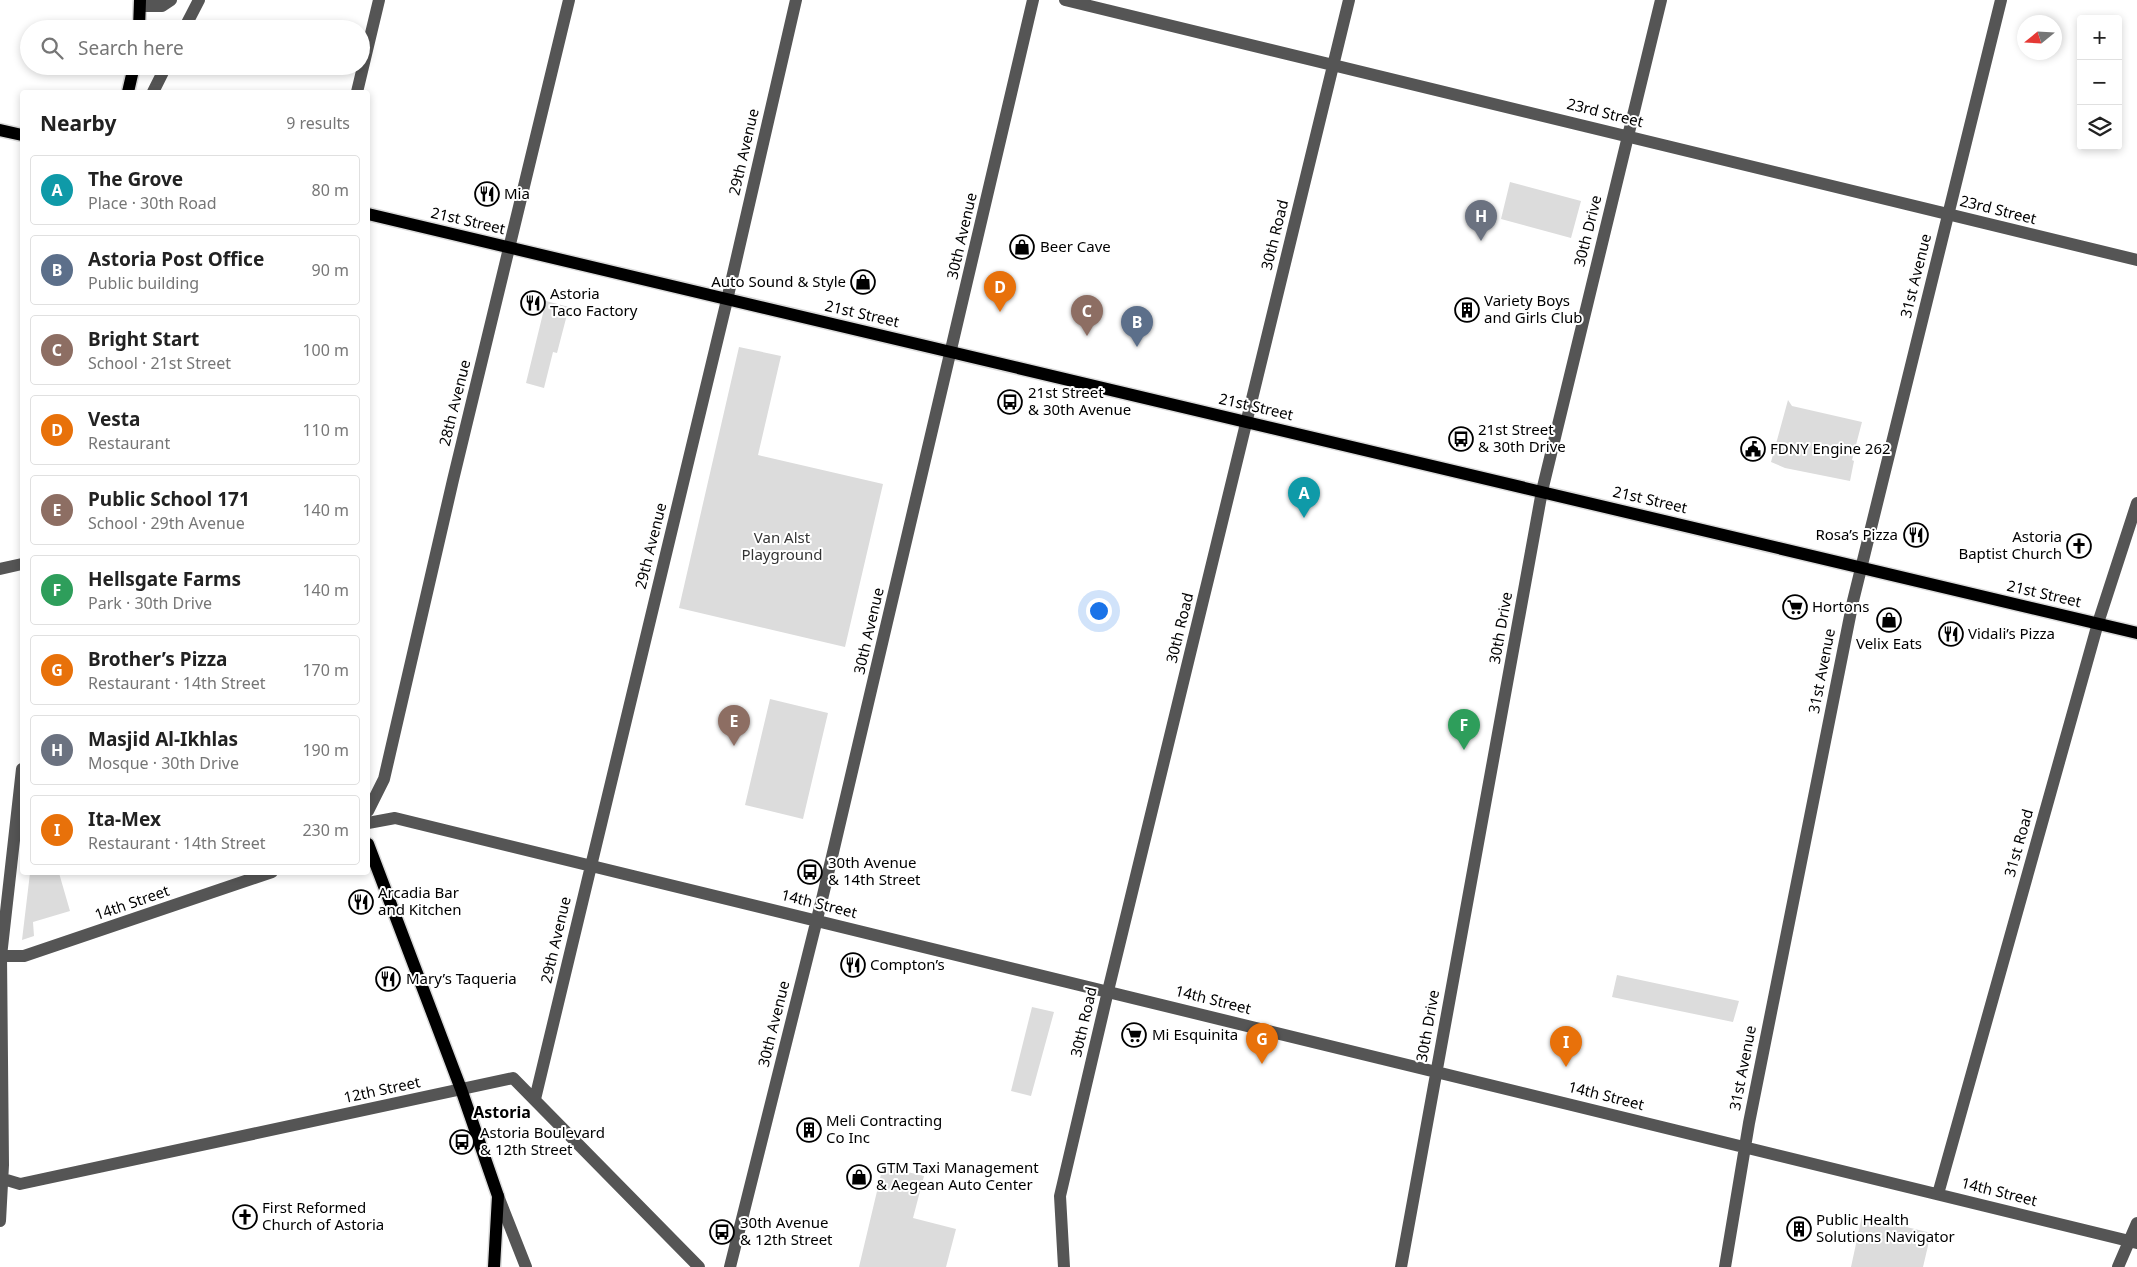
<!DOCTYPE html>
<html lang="en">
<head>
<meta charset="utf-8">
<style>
	body { margin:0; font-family:"Noto Sans",sans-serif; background:#f2f2f2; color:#222 }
	.controls { position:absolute; right:15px; top:15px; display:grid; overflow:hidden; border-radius:5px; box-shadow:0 2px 8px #0003 }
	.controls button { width:45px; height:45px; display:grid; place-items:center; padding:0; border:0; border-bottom:1px solid #e0e0e0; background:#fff; color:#222; font:25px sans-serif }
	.compass { position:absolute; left:2017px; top:15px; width:45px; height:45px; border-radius:50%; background:#fff; box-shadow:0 2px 8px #0003; rotate:252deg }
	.you { position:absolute; left:1098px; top:610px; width:18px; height:18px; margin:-12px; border:4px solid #fff; border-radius:50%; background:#1a73e8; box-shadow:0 0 0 8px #1a73e833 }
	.badge { display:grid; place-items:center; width:32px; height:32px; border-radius:50%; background:#000; color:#fff; font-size:16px; font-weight:700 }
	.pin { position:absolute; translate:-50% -41px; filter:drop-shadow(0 1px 2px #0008) }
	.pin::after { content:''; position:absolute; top:26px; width:18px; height:15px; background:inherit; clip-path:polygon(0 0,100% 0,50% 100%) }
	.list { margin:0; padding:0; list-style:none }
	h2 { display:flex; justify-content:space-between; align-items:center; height:65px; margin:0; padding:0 20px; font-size:21px }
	h2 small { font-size:16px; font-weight:400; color:#767676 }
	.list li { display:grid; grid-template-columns:32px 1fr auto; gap:15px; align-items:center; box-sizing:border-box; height:70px; margin:0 10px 10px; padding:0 10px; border:1px solid #e0e0e0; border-radius:5px }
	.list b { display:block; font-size:19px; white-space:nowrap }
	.list p { margin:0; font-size:16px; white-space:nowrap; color:#767676 }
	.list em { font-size:16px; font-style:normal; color:#767676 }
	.icon { flex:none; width:28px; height:28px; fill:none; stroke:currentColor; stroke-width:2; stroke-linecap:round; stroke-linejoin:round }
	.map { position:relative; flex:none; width:2137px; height:1267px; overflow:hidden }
	.search { position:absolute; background:#fff; box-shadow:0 2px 8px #0003; left:20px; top:20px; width:350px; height:55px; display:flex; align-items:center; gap:12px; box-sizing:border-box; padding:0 18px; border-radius:28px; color:#767676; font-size:19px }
	.panel { position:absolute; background:#fff; box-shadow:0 2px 8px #0003; left:20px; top:90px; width:350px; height:785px; border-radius:5px }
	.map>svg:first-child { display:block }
	.green { fill:#dcdcdc }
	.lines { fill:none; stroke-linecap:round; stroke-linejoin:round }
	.major-casing { stroke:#dbdbdb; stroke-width:15 }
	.minor { stroke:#555; stroke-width:12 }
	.major { stroke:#000; stroke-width:12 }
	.labels { text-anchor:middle; stroke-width:4; stroke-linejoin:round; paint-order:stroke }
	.street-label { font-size:15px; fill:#000; stroke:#fff }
	.poi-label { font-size:15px; fill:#000; stroke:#fff; text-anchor:start }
	.park-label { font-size:15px; fill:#333; stroke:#fff }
	.neighbourhood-label { font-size:16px; font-weight:bold; fill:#000; stroke:#fff }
</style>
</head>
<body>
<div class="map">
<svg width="2137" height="1267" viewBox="0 0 2137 1267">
	<rect width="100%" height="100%" fill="#fff"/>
	<path class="green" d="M1510,182L1581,201L1571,238L1501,219Z
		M546,301L569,307L557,353L553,352L544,388L526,383Z
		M739,347L781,356L758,455L883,484L845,647L679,608Z
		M1788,400L1792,406L1862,422L1852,460L1854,461L1850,481L1785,468L1771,462Z
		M770,699L828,713L803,819L745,805Z
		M30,873H59L70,911L33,922L34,936L22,940Z
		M1617,975L1739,1001L1733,1022L1612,997Z
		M1032,1007L1054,1012L1031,1096L1011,1091Z
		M883,1166L924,1176L913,1218L956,1229L946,1267H859Z
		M1862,1216L1931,1233L1923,1267H1851Z"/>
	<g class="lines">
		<g class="major-casing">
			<path id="major" d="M139,29L140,0
				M128,92L134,66
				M0,130L22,135
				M368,214L2137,633
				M368,844L461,1089L498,1196L494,1267"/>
		</g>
		<path class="minor" d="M1065,0L2137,260
			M140,6H162L171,0
			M184,29L199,0
			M153,92L166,66
			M357,92L379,0
			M0,569L22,564
			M368,811L384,779L453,480L569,0
			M368,823L395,818L2137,1243
			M0,956H24L272,872
			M535,1099L727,300L796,0
			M0,1178L20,1184L513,1078L699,1267
			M1938,1194L2098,623L2137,503
			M498,1196L526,1267
			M0,1221L3,1165L1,956L22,769
			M730,1267L823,895L1033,0
			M1064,1267L1060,1196L1108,991L1349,0
			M1401,1267L1542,491L1661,0
			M1725,1267L1749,1123L1853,601L2001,0
			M2118,1267L2137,1223"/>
		<use href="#major" class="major"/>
	</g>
	<defs>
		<g id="restaurant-ring" transform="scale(1.25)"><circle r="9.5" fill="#fff" stroke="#000" stroke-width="1.5"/><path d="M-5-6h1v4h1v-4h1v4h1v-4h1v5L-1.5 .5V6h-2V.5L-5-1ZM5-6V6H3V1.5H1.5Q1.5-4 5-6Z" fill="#000"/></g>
		<g id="shop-ring" transform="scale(1.25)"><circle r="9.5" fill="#fff" stroke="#000" stroke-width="1.5"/><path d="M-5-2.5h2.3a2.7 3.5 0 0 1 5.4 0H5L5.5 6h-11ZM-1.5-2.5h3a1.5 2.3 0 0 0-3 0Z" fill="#000"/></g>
		<g id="building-ring" transform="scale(1.25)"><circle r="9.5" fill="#fff" stroke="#000" stroke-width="1.5"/><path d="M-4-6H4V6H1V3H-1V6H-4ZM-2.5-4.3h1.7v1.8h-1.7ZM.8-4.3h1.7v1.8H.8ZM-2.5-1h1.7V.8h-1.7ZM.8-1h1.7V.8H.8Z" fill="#000"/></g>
		<g id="bus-ring" transform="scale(1.25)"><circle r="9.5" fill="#fff" stroke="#000" stroke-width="1.5"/><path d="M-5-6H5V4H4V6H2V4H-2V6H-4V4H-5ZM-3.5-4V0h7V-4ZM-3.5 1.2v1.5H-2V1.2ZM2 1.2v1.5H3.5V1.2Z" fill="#000"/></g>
		<g id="civic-ring" transform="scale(1.25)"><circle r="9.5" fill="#fff" stroke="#000" stroke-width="1.5"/><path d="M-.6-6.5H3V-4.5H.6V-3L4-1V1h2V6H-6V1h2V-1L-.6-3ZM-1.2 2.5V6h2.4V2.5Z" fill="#000"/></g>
		<g id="church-ring" transform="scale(1.25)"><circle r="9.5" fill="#fff" stroke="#000" stroke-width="1.5"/><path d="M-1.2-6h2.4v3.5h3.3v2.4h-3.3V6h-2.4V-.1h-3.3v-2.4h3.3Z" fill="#000"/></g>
		<g id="supermarket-ring" transform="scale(1.25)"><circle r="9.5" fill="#fff" stroke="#000" stroke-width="1.5"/><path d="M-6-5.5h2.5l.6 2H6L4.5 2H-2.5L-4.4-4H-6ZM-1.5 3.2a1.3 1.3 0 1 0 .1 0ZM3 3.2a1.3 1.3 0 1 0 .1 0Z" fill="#000"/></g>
	</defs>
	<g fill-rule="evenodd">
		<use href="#restaurant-ring" x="487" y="194"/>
		<use href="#shop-ring" x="1022" y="247"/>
		<use href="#shop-ring" x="863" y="282"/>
		<use href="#restaurant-ring" x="533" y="303"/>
		<use href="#building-ring" x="1467" y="310"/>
		<use href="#bus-ring" x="1010" y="402"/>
		<use href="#bus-ring" x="1461" y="439"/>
		<use href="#civic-ring" x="1753" y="449"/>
		<use href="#restaurant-ring" x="1916" y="535"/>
		<use href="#church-ring" x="2079" y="546"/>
		<use href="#supermarket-ring" x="1795" y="607"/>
		<use href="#shop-ring" x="1889" y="620"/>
		<use href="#restaurant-ring" x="1951" y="634"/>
		<use href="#bus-ring" x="810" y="872"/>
		<use href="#restaurant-ring" x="361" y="902"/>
		<use href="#restaurant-ring" x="853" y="965"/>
		<use href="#restaurant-ring" x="388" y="979"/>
		<use href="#supermarket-ring" x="1134" y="1035"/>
		<use href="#building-ring" x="809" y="1130"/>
		<use href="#bus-ring" x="462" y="1142"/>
		<use href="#shop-ring" x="859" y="1177"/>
		<use href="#church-ring" x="245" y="1217"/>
		<use href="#building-ring" x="1799" y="1229"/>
		<use href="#bus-ring" x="722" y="1232"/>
	</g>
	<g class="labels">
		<g class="street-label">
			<text transform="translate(1605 113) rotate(14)" y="5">23rd Street</text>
			<text transform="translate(744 152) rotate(-77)" y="5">29th Avenue</text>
			<text transform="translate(1998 210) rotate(14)" y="5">23rd Street</text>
			<text transform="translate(468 221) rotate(13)" y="5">21st Street</text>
			<text transform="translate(1588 231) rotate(-76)" y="5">30th Drive</text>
			<text transform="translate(1275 235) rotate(-76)" y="5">30th Road</text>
			<text transform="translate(962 236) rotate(-77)" y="5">30th Avenue</text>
			<text transform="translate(1916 276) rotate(-76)" y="5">31st Avenue</text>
			<text transform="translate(862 314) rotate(13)" y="5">21st Street</text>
			<text transform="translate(455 403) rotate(-76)" y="5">28th Avenue</text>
			<text transform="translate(1256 407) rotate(13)" y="5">21st Street</text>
			<text transform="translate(1650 500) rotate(13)" y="5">21st Street</text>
			<text transform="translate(651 546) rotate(-76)" y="5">29th Avenue</text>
			<text transform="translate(2044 594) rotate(13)" y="5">21st Street</text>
			<text transform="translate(1180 628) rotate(-76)" y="5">30th Road</text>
			<text transform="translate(1501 628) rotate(-80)" y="5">30th Drive</text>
			<text transform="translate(869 631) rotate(-77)" y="5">30th Avenue</text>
			<text transform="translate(1822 671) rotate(-79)" y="5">31st Avenue</text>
			<text transform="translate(2019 843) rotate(-74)" y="5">31st Road</text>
			<text transform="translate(132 903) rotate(-19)" y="5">14th Street</text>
			<text transform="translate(819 904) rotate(14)" y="5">14th Street</text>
			<text transform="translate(556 940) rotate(-77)" y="5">29th Avenue</text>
			<text transform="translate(1213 1000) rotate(14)" y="5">14th Street</text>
			<text transform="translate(1084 1022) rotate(-77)" y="5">30th Road</text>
			<text transform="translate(774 1024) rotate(-76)" y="5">30th Avenue</text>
			<text transform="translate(1428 1026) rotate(-80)" y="5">30th Drive</text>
			<text transform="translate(1743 1068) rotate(-79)" y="5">31st Avenue</text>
			<text transform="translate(382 1090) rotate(-12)" y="5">12th Street</text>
			<text transform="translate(1606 1096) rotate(14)" y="5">14th Street</text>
			<text transform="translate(1999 1192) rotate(14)" y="5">14th Street</text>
		</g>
		<g class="poi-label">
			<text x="504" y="199">Mia</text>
			<text x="1040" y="252">Beer Cave</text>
			<text x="846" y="287" text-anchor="end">Auto Sound &amp; Style</text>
			<text x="550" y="299">Astoria<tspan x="550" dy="17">Taco Factory</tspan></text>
			<text x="1484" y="306">Variety Boys<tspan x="1484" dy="17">and Girls Club</tspan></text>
			<text x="1028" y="398">21st Street<tspan x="1028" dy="17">&amp; 30th Avenue</tspan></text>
			<text x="1478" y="435">21st Street<tspan x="1478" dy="17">&amp; 30th Drive</tspan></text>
			<text x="1770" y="454">FDNY Engine 262</text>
			<text x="1898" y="540" text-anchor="end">Rosa’s Pizza</text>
			<text x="2062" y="542" text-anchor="end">Astoria<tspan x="2062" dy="17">Baptist Church</tspan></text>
			<text x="1812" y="612">Hortons</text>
			<text x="1968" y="639">Vidali’s Pizza</text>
			<text x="1889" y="649" text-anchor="middle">Velix Eats</text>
			<text x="828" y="868">30th Avenue<tspan x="828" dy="17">&amp; 14th Street</tspan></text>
			<text x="378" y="898">Arcadia Bar<tspan x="378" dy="17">and Kitchen</tspan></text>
			<text x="870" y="970">Compton’s</text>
			<text x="406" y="984">Mary’s Taqueria</text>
			<text x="1152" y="1040">Mi Esquinita</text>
			<text x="826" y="1126">Meli Contracting<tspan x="826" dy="17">Co Inc</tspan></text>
			<text x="480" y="1138">Astoria Boulevard<tspan x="480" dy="17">&amp; 12th Street</tspan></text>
			<text x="876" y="1173">GTM Taxi Management<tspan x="876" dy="17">&amp; Aegean Auto Center</tspan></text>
			<text x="262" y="1213">First Reformed<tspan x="262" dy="17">Church of Astoria</tspan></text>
			<text x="1816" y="1225">Public Health<tspan x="1816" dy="17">Solutions Navigator</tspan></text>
			<text x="740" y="1228">30th Avenue<tspan x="740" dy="17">&amp; 12th Street</tspan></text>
		</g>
		<g class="park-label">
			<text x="782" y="543">Van Alst<tspan x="782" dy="17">Playground</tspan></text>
		</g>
		<g class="neighbourhood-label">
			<text x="502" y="1118">Astoria</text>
		</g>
	</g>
</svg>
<div class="controls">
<button>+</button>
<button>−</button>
<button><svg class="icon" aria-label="layers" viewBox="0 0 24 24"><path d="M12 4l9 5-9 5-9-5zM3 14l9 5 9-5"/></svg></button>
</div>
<svg class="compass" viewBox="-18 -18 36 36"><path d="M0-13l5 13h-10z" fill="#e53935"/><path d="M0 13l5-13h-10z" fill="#767676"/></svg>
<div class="you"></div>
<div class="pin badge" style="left:1304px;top:518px;background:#0f9aa8">A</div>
<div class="pin badge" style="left:1137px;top:347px;background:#5c6f8a">B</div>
<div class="pin badge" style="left:1087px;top:336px;background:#8d6e63">C</div>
<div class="pin badge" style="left:1000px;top:312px;background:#e8710a">D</div>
<div class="pin badge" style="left:734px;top:746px;background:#8d6e63">E</div>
<div class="pin badge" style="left:1464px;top:750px;background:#2e9e5b">F</div>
<div class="pin badge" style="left:1262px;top:1064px;background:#e8710a">G</div>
<div class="pin badge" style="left:1481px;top:241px;background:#6b7280">H</div>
<div class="pin badge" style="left:1566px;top:1067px;background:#e8710a">I</div>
<div class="search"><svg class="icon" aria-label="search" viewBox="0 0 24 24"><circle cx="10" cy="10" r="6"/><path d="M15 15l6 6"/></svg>Search here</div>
<section class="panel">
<h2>Nearby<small>9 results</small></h2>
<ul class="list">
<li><span class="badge" style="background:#0f9aa8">A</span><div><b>The Grove</b><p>Place · 30th Road</p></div><em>80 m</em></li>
<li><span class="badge" style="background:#5c6f8a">B</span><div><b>Astoria Post Office</b><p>Public building</p></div><em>90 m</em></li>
<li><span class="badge" style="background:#8d6e63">C</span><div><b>Bright Start</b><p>School · 21st Street</p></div><em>100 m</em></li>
<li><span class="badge" style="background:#e8710a">D</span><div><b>Vesta</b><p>Restaurant</p></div><em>110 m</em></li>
<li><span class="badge" style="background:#8d6e63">E</span><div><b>Public School 171</b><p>School · 29th Avenue</p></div><em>140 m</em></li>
<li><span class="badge" style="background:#2e9e5b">F</span><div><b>Hellsgate Farms</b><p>Park · 30th Drive</p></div><em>140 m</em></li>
<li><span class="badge" style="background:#e8710a">G</span><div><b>Brother’s Pizza</b><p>Restaurant · 14th Street</p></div><em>170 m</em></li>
<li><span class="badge" style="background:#6b7280">H</span><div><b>Masjid Al-Ikhlas</b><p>Mosque · 30th Drive</p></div><em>190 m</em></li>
<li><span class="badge" style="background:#e8710a">I</span><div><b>Ita-Mex</b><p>Restaurant · 14th Street</p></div><em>230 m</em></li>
</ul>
</section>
</div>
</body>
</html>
